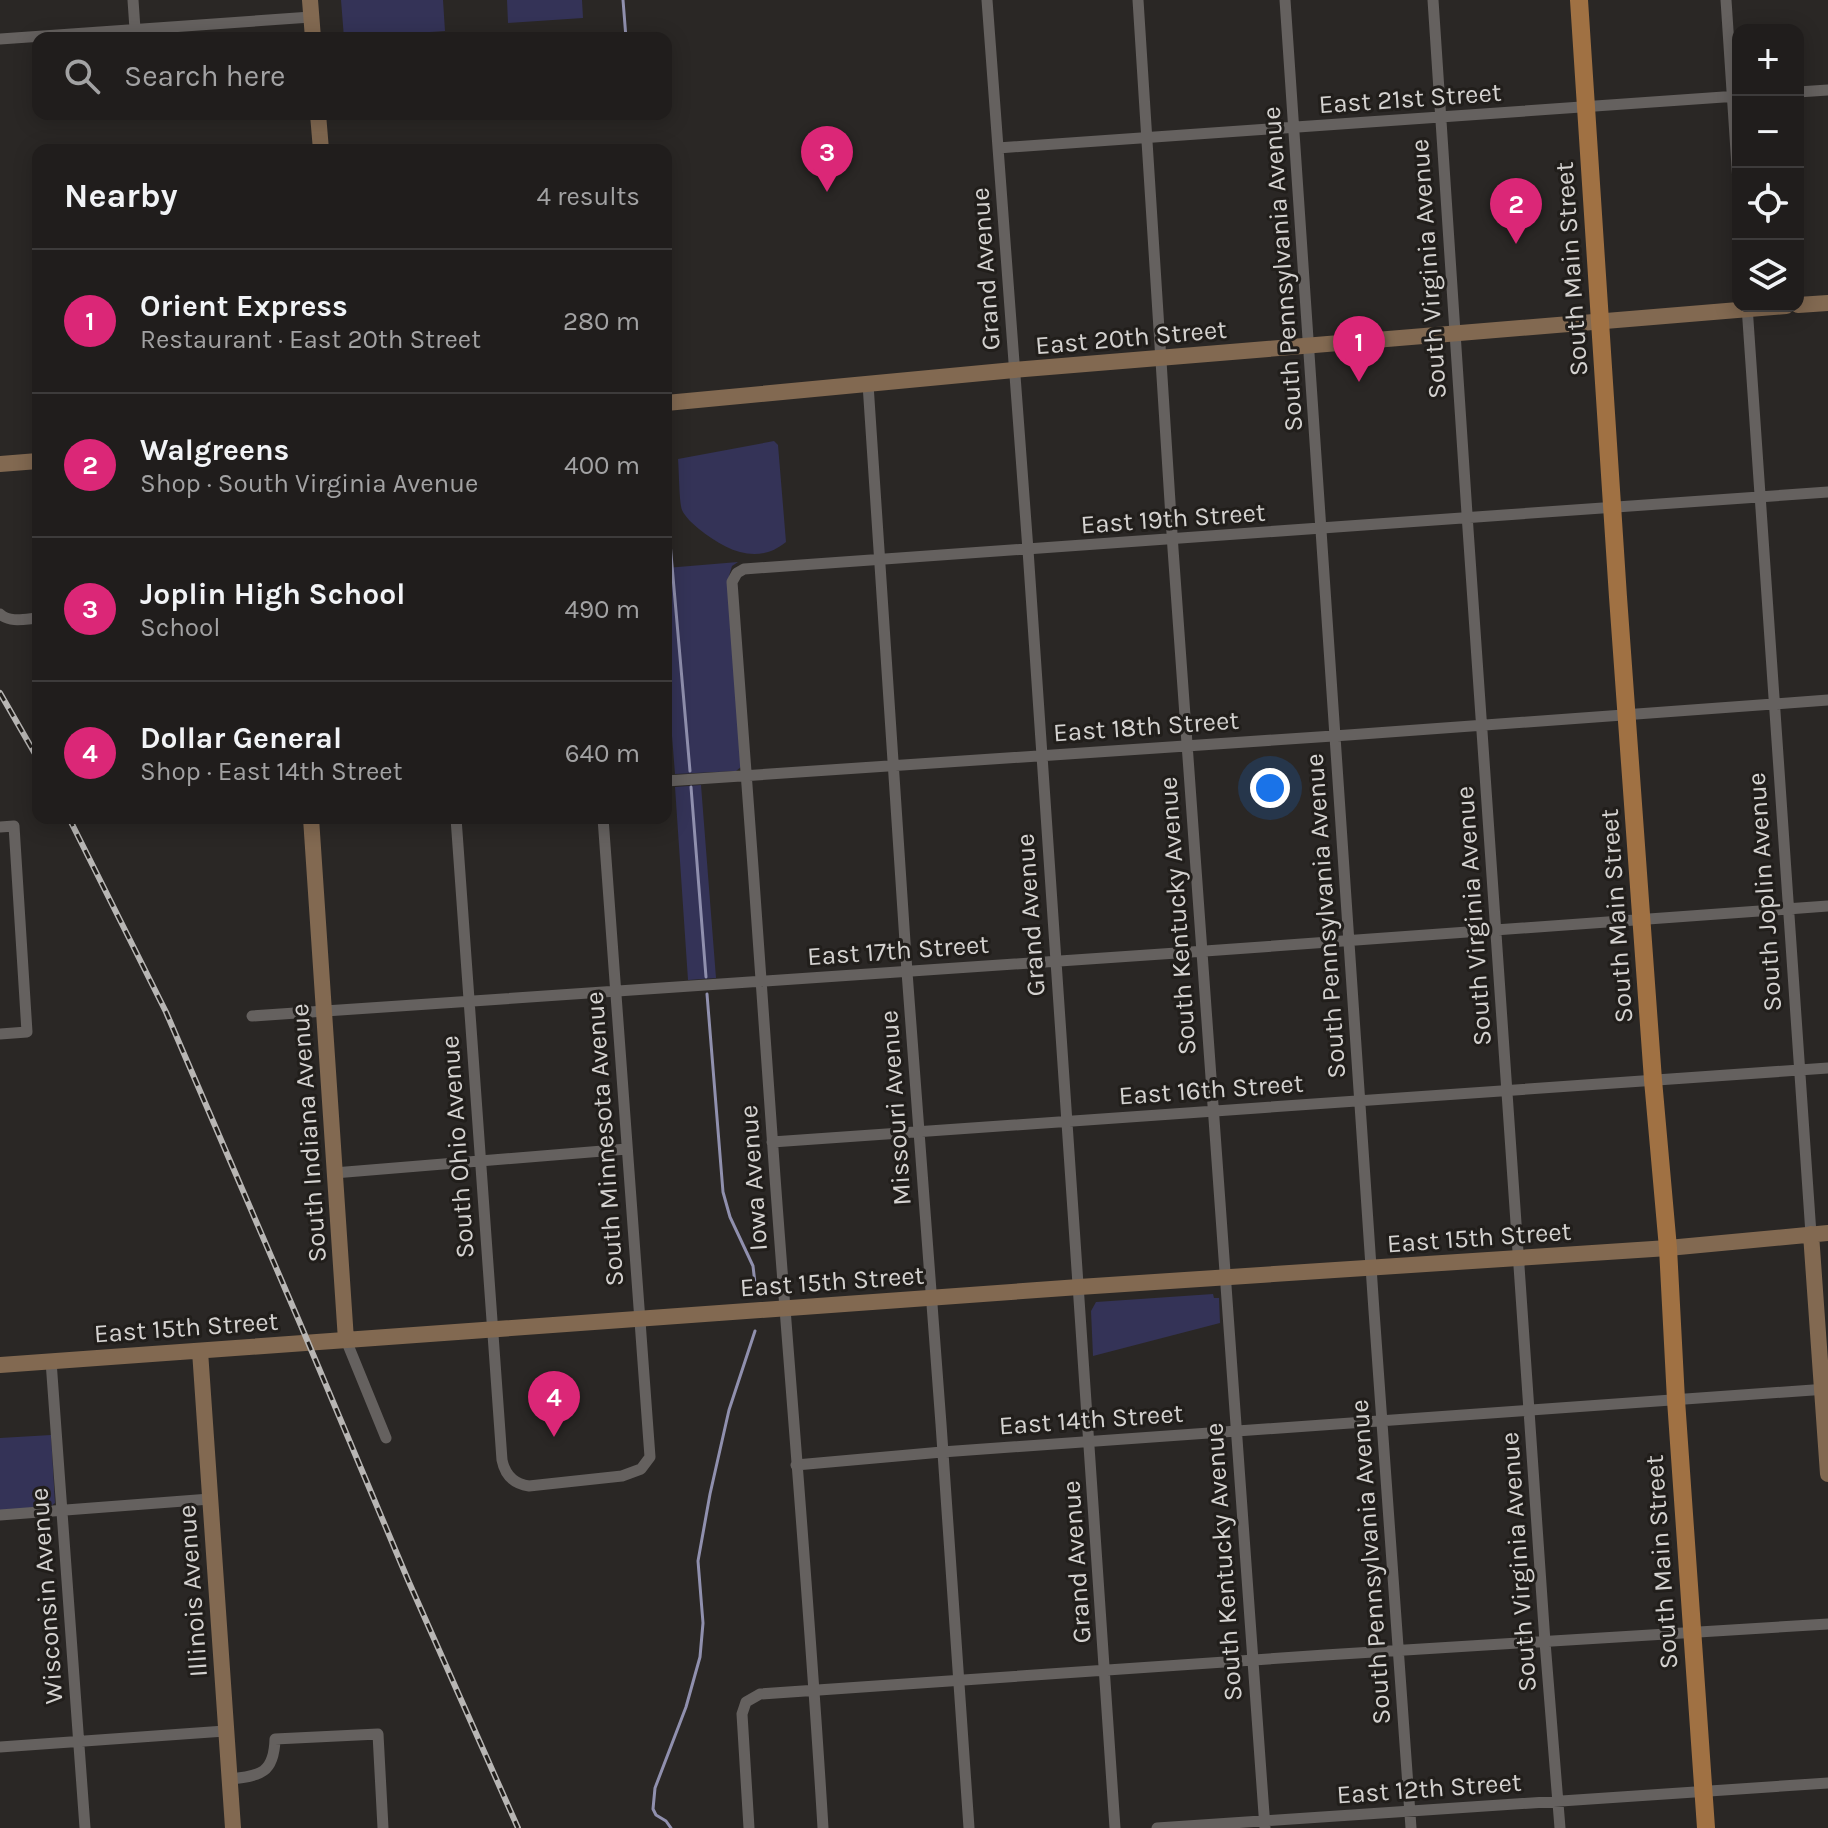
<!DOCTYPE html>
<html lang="en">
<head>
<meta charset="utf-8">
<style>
	body { margin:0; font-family:Karla,sans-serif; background:#282625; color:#f1f3f6 }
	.controls { position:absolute; right:24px; top:24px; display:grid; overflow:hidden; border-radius:16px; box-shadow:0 4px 20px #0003 }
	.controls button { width:72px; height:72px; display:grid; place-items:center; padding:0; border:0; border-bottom:2px solid #3d3b3b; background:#201d1c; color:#f1f3f6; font:40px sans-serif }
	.you { position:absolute; left:1270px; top:788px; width:28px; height:28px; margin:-20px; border:6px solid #fff; border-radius:50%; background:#1a73e8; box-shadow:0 0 0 12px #1a73e833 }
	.badge { display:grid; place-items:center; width:52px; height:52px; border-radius:50%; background:#db2777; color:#fff; font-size:26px; font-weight:700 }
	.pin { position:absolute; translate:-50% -66px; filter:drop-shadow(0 2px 4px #0008) }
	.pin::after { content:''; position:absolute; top:42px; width:28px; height:24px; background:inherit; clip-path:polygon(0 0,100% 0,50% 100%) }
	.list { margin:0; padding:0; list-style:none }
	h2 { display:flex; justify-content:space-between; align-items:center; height:104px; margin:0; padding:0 32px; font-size:34px }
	h2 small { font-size:26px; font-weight:400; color:#a2a2a3 }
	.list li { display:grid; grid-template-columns:52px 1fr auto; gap:24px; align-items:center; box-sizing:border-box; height:144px; padding:0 32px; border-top:2px solid #3d3b3b }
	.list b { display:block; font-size:30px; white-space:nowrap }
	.list p { margin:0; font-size:26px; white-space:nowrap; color:#a2a2a3 }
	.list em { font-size:26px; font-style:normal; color:#a2a2a3 }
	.icon { flex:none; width:44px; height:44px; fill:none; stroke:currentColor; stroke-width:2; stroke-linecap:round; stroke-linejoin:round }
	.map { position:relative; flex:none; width:1828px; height:1828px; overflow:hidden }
	.search { position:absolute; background:#201d1c; box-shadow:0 4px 20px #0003; left:32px; top:32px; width:640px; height:88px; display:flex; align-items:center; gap:20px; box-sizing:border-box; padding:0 28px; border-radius:16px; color:#a2a2a3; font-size:30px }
	.panel { position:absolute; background:#201d1c; box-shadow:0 4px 20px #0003; left:32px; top:144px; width:640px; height:680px; border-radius:16px }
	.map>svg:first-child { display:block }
	.green { fill:#343357 }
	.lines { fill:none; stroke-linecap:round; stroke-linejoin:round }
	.stream { stroke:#9090ae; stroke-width:3 }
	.street { stroke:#65615f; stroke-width:11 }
	.secondary { stroke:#826951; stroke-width:16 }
	.primary { stroke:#a07143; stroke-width:18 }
	.rail-casing { stroke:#b8b6b4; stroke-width:6 }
	.rail { stroke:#211e1b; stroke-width:3; stroke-dasharray:9; stroke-linecap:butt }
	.labels { text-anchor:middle; stroke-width:6; stroke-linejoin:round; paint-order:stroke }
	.street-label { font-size:26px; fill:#d4d2d0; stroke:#211e1b }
</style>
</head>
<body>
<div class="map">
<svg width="1828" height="1828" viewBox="0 0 1828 1828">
	<rect width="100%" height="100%" fill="#2a2725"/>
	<path class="green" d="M341,0H443L445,31L344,38Z
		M507,0H582L583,18L508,23Z
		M774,441L778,445L786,542C757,566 725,550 699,529C694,525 685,517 682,510C679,501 679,470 678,459Z
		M738,562L732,566L729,576L741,767L736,771L675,774L666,659V568Z
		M701,785L716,978L688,980L675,787Z
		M1213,1294L1214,1298H1219L1220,1323L1093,1356L1091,1311L1096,1302Z
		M51,1435L55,1503L50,1507L0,1511V1438Z"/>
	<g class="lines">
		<path class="stream" d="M623,0L626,38
			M666,497L690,771
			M691,787L706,977
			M707,994L723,1192L730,1217L753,1266L756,1292
			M671,1828L666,1821L656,1815L653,1809L655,1788L686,1707L700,1657L703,1623L698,1561L710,1494L729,1410L755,1331"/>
		<path class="street" d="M133,0L135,29
			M987,0L1028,550L1115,1828
			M1138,0L1173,549L1265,1828
			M1285,0L1374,1311L1411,1828
			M1433,0L1468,529L1545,1642L1560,1828
			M1726,0L1738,182
			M0,39L311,17
			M1798,92L1828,90
			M998,148L1738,96
			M1747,306L1811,1234
			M868,384L907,972L941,1424L969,1828
			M0,614C10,623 25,619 38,618
			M666,781L1348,735L1828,700
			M456,818L502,1460C505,1475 514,1484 529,1486L622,1476L641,1469L650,1457L603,818
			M0,827L14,826L27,1032L0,1034
			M252,1016L1191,952L1828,906
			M772,1142L1828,1068
			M334,1173L627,1149
			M346,1340L386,1438
			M51,1361L85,1828
			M796,1465L942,1452L1827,1389
			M0,1515L210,1499
			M0,1747L225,1731
			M229,1779C261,1776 274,1773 275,1739L378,1734L383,1828
			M749,1828L742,1714L746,1702L760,1694L1325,1655L1828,1624
			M823,1828C810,1611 791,1394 775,1177C760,979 748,780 732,582L737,573L744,569L1828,492
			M1157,1828L1828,1783"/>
		<path class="secondary" d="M310,0L313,38
			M318,114L321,150
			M1798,305L1828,303
			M666,403L1014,370L1786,306
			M0,464L38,461
			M311,818L346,1340
			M1811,1234L1828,1474
			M200,1351L233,1828
			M0,1365L1079,1287L1668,1248L1828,1233"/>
		<path class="primary" d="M1579,0L1618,597L1653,1080L1668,1248L1676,1400L1706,1828"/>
		<g class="rail-casing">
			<path id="rail" d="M0,693L38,759
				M69,818L166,1012L302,1328L408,1580L518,1828"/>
		</g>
		<use href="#rail" class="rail"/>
	</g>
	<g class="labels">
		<g class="street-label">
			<text transform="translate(1410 98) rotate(-4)" y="9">East 21st Street</text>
			<text transform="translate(985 269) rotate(-94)" y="9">Grand Avenue</text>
			<text transform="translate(1282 269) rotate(-94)" y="9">South Pennsylvania Avenue</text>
			<text transform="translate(1428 269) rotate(-94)" y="9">South Virginia Avenue</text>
			<text transform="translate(1571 269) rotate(-94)" y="9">South Main Street</text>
			<text transform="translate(1131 337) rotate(-5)" y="9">East 20th Street</text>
			<text transform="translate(1173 518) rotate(-4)" y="9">East 19th Street</text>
			<text transform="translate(1146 726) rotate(-4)" y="9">East 18th Street</text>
			<text transform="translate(1764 892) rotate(-94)" y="9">South Joplin Avenue</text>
			<text transform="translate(1030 915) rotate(-94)" y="9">Grand Avenue</text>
			<text transform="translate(1177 916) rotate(-94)" y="9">South Kentucky Avenue</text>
			<text transform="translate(1325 916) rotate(-94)" y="9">South Pennsylvania Avenue</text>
			<text transform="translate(1473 916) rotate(-94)" y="9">South Virginia Avenue</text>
			<text transform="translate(1616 916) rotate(-94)" y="9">South Main Street</text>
			<text transform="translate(898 950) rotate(-4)" y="9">East 17th Street</text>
			<text transform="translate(1211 1089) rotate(-4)" y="9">East 16th Street</text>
			<text transform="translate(895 1108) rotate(-94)" y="9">Missouri Avenue</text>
			<text transform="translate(308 1133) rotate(-94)" y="9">South Indiana Avenue</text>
			<text transform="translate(604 1139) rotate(-94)" y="9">South Minnesota Avenue</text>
			<text transform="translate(457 1147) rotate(-94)" y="9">South Ohio Avenue</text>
			<text transform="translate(753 1178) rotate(-94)" y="9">Iowa Avenue</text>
			<text transform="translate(1479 1237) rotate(-4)" y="9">East 15th Street</text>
			<text transform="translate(832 1281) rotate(-4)" y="9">East 15th Street</text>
			<text transform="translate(186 1327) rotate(-4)" y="9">East 15th Street</text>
			<text transform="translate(1091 1419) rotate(-4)" y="9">East 14th Street</text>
			<text transform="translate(1076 1562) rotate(-94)" y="9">Grand Avenue</text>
			<text transform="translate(1223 1562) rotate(-94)" y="9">South Kentucky Avenue</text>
			<text transform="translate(1370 1562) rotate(-94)" y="9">South Pennsylvania Avenue</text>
			<text transform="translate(1518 1562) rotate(-94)" y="9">South Virginia Avenue</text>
			<text transform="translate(1661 1562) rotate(-94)" y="9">South Main Street</text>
			<text transform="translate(192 1591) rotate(-94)" y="9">Illinois Avenue</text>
			<text transform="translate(46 1596) rotate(-94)" y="9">Wisconsin Avenue</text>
			<text transform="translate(1429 1788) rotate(-4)" y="9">East 12th Street</text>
		</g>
	</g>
</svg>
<div class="controls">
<button>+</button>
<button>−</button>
<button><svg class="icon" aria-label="locate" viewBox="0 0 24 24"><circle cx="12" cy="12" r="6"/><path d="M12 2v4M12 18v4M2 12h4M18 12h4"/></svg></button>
<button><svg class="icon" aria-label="layers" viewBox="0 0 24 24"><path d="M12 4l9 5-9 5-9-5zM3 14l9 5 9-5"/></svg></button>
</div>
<div class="you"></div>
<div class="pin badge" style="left:1359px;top:382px">1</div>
<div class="pin badge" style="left:1516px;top:244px">2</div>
<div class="pin badge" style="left:827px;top:192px">3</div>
<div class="pin badge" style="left:554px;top:1437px">4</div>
<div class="search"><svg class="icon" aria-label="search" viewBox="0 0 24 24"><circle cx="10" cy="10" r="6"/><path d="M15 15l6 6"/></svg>Search here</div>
<section class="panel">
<h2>Nearby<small>4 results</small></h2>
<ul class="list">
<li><span class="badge">1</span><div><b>Orient Express</b><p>Restaurant · East 20th Street</p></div><em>280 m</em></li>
<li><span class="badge">2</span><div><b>Walgreens</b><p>Shop · South Virginia Avenue</p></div><em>400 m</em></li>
<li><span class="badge">3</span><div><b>Joplin High School</b><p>School</p></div><em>490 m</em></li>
<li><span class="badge">4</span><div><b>Dollar General</b><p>Shop · East 14th Street</p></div><em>640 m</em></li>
</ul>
</section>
</div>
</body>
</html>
